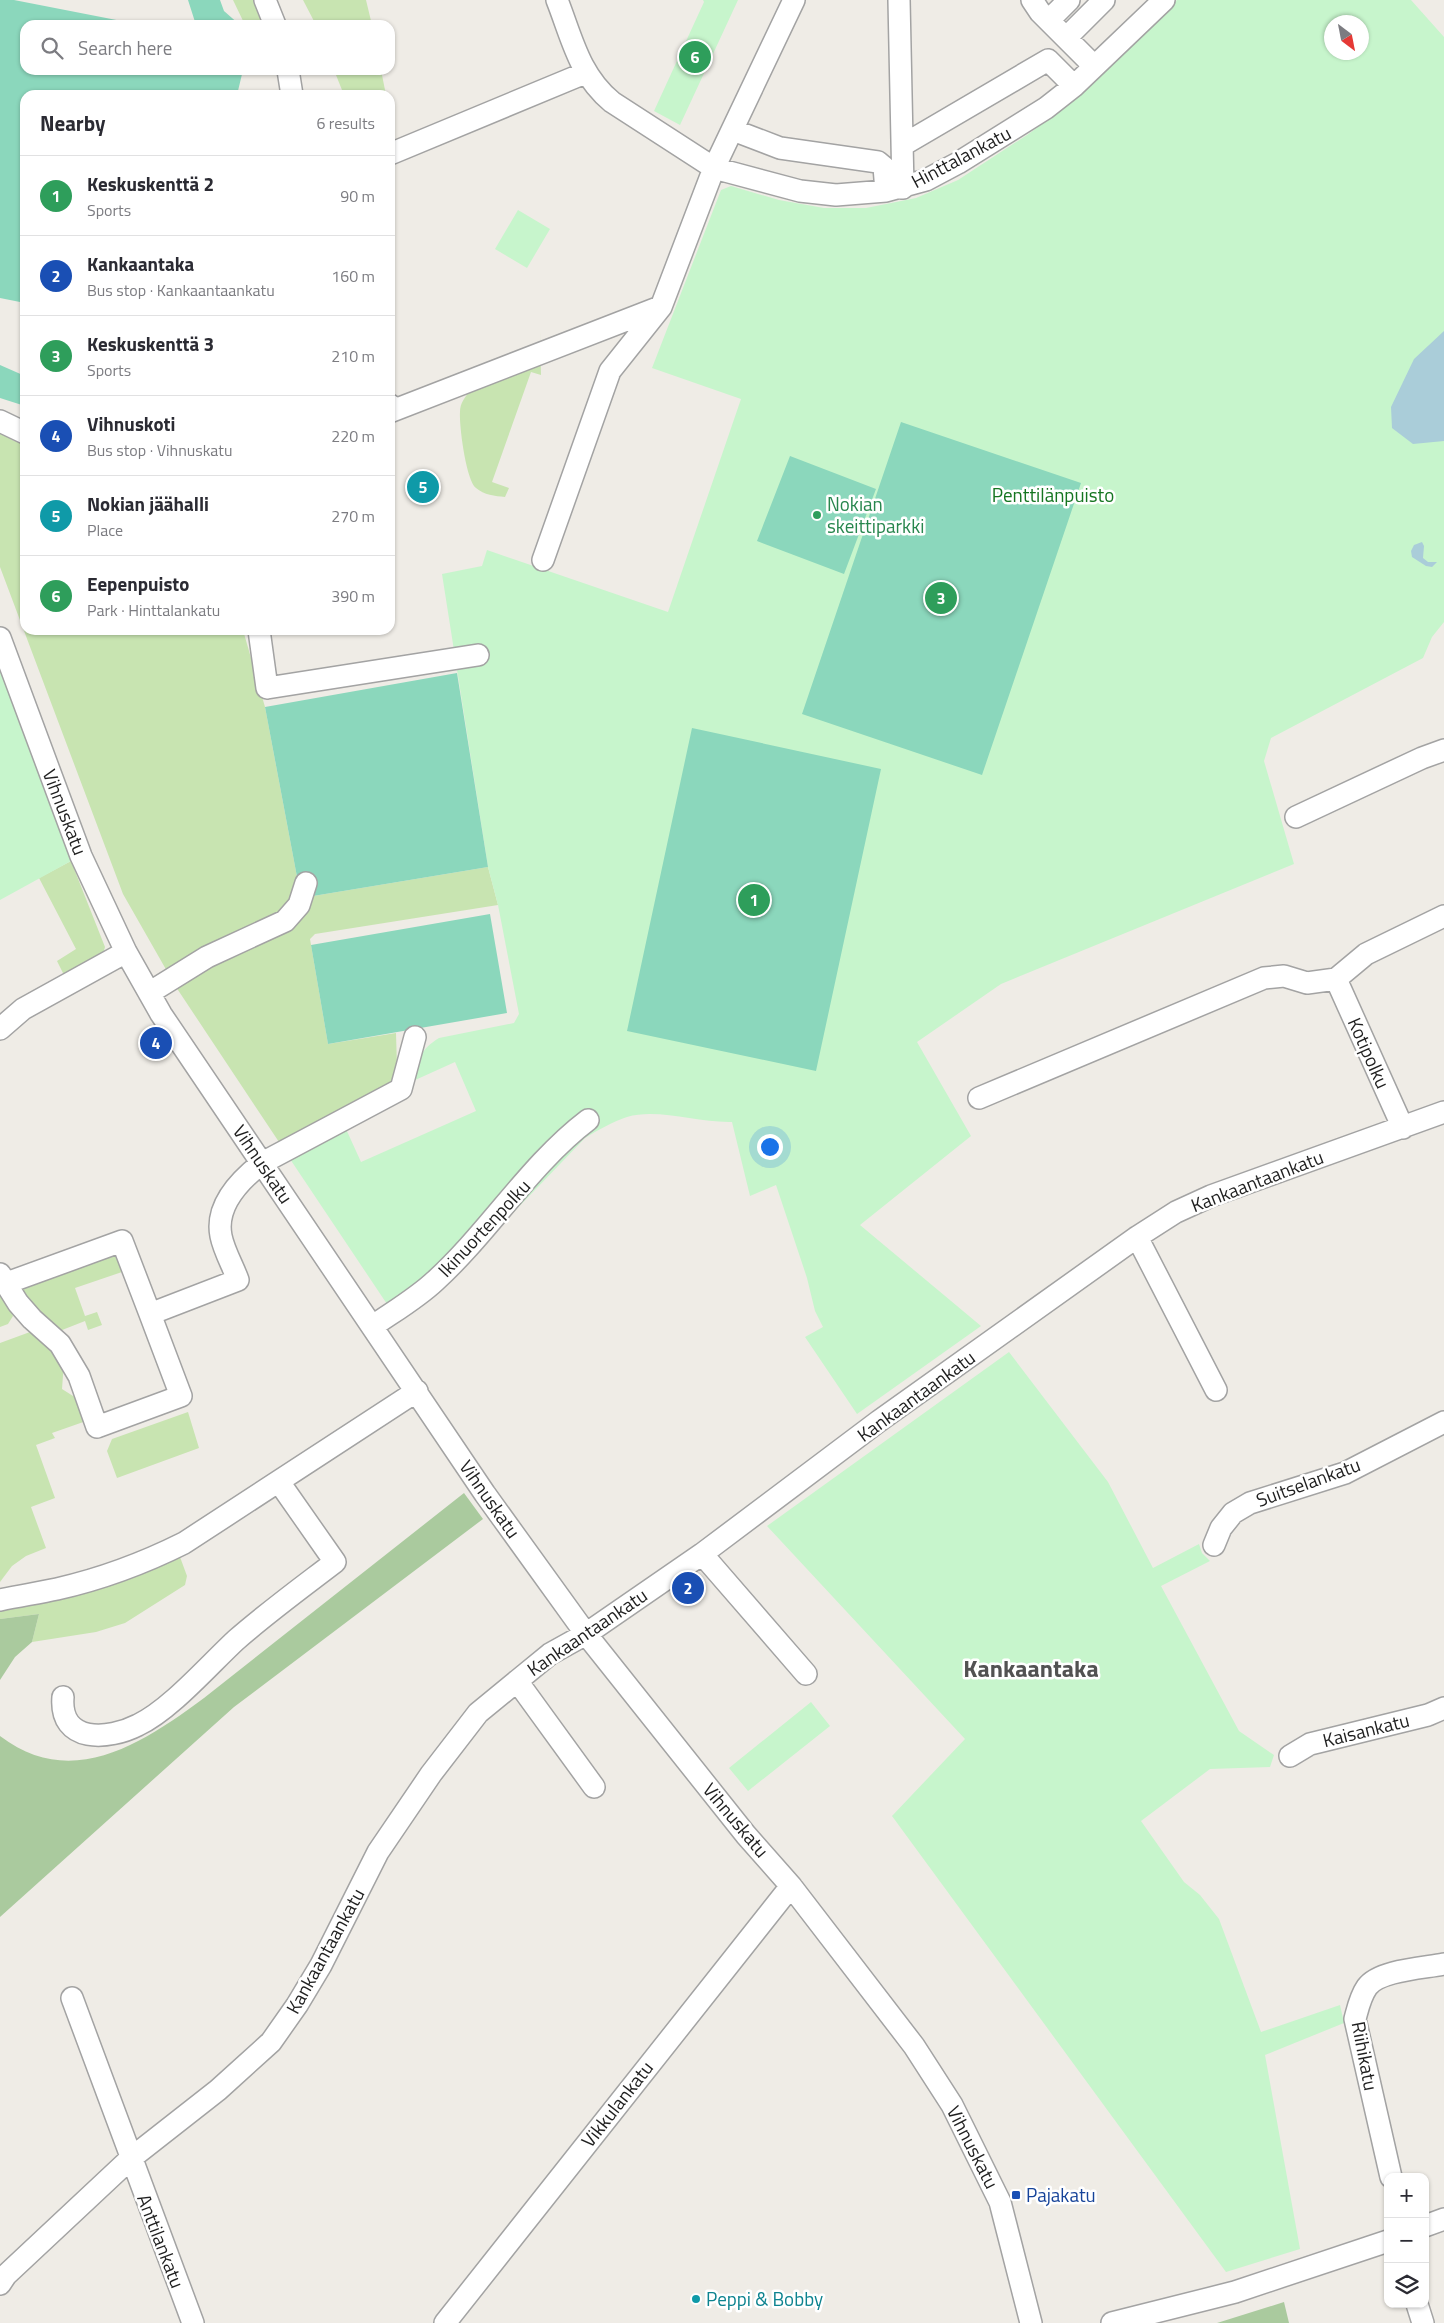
<!DOCTYPE html>
<html lang="en">
<head>
<meta charset="utf-8">
<style>
	body { margin:0; font-family:"Titillium Web",sans-serif; background:#f7f7f7; color:#2b2b33 }
	.controls { position:absolute; right:15px; bottom:15px; display:grid; overflow:hidden; border-radius:10px; box-shadow:0 1px 4px #0004 }
	.controls button { width:45px; height:45px; display:grid; place-items:center; padding:0; border:0; border-bottom:1px solid #e1e1e2; background:#fff; color:#2b2b33; font:25px sans-serif }
	.compass { position:absolute; left:1324px; top:15px; width:45px; height:45px; border-radius:50%; background:#fff; box-shadow:0 1px 4px #0004; rotate:148deg }
	.you { position:absolute; left:769px; top:1146px; width:18px; height:18px; margin:-12px; border:4px solid #fff; border-radius:50%; background:#1a73e8; box-shadow:0 0 0 8px #1a73e833 }
	.badge { display:grid; place-items:center; width:32px; height:32px; border-radius:50%; background:#bc1712; color:#fff; font-size:16px; font-weight:700 }
	.pin { position:absolute; translate:-50% -50%; border:2px solid #fff; box-shadow:0 1px 5px #0006 }
	.list { margin:0; padding:0; list-style:none }
	h2 { display:flex; justify-content:space-between; align-items:center; height:65px; margin:0; padding:0 20px; font-size:21px }
	h2 small { font-size:16px; font-weight:400; color:#7c7c81 }
	.list li { display:grid; grid-template-columns:32px 1fr auto; gap:15px; align-items:center; box-sizing:border-box; height:80px; padding:0 20px; border-top:1px solid #e1e1e2 }
	.list b { display:block; font-size:19px; white-space:nowrap }
	.list p { margin:0; font-size:16px; white-space:nowrap; color:#7c7c81 }
	.list em { font-size:16px; font-style:normal; color:#7c7c81 }
	.icon { flex:none; width:28px; height:28px; fill:none; stroke:currentColor; stroke-width:2; stroke-linecap:round; stroke-linejoin:round }
	.map { position:relative; flex:none; width:1444px; height:2323px; overflow:hidden }
	.search { position:absolute; background:#fff; box-shadow:0 1px 4px #0004; left:20px; top:20px; width:375px; height:55px; display:flex; align-items:center; gap:12px; box-sizing:border-box; padding:0 18px; border-radius:15px; color:#7c7c81; font-size:19px }
	.panel { position:absolute; background:#fff; box-shadow:0 1px 4px #0004; left:20px; top:90px; width:375px; height:545px; border-radius:15px }
	.map>svg:first-child { display:block }
	.grass { fill:#c8e4b1 }
	.forest { fill:#aaca9e }
	.park { fill:#c7f5cc; fill-rule:evenodd }
	.pitch { fill:#8bd7bc }
	.water { fill:#aacdd9 }
	.lines { fill:none; stroke-linecap:round; stroke-linejoin:round }
	.minor-casing { stroke:#a3a3a3; stroke-width:24 }
	.minor { stroke:#fff; stroke-width:21 }
	.leisure-dot { fill:#2e9e5b; stroke:#fff; stroke-width:2 }
	.transit-dot { fill:#1a4fb4; stroke:#fff; stroke-width:2 }
	.culture-dot { fill:#0f9aa8; stroke:#fff; stroke-width:2 }
	.labels { text-anchor:middle; stroke-width:5; stroke-linejoin:round; paint-order:stroke }
	.street-label { font-size:19px; fill:#1f1f1f; stroke:#fff }
	.park-label { font-size:19px; fill:#157520; stroke:#fff }
	.leisure-label { font-size:19px; fill:#27864d; stroke:#fff; text-anchor:start }
	.transit-label { font-size:19px; fill:#164399; stroke:#fff; text-anchor:start }
	.culture-label { font-size:19px; fill:#0d838f; stroke:#fff; text-anchor:start }
	.district-label { font-size:24px; font-weight:bold; fill:#525252; stroke:#fff }
</style>
</head>
<body>
<div class="map">
<svg width="1444" height="2323" viewBox="0 0 1444 2323">
	<rect width="100%" height="100%" fill="#efece6"/>
	<path class="grass" d="M233,0H258L267,25H245Z
		M303,0H366L372,25H316Z
		M334,70H381L386,95H344Z
		M540,331L541,375L531,372L492,482L509,488L505,497C495,496 484,495 476,488C466,480 459,425 460,412C460,403 465,397 470,391L541,361Z
		M0,433L14,441L25,442V630H243L265,707L301,898L488,867L498,905L315,934L310,939L328,1044L396,1033L397,1067L389,1091L339,1111L279,1142L176,987L123,894L0,567Z
		M71,861L105,947L103,954L64,975L57,961L76,949L39,878Z
		M110,1252L116,1256L122,1272L75,1288L85,1316L97,1312L102,1325L88,1330L85,1321L57,1332L35,1313L18,1284Z
		M0,1296L9,1305L13,1316L8,1324L0,1327Z
		M30,1332H38L64,1361L62,1389L81,1401L89,1420L52,1433L55,1438L36,1445L55,1498L31,1507L46,1548L26,1556L12,1566L0,1582V1343Z
		M188,1412L199,1448L117,1478L107,1451L112,1439Z
		M173,1556L180,1557L187,1576L185,1585L125,1623L96,1632L32,1642L39,1614L0,1619V1607Z"/>
	<path class="forest" d="M464,1493L483,1519L234,1707L0,1917V1736C72,1791 143,1743 204,1698Z
		M39,1614L32,1642L15,1657L0,1680V1619Z
		M1284,2302L1289,2323H1217Z"/>
	<path class="park" d="M703,0H738L680,125L654,111L704,2Z
		M1177,0H1411L1444,37V622L1432,637L1423,658L1271,738L1264,761L1294,864L1001,984L917,1042L971,1136L860,1225L981,1326L857,1414L805,1337L823,1327L815,1311L807,1278L776,1185L750,1196L732,1122C698,1123 658,1108 627,1117C612,1122 598,1130 585,1138L436,1293L397,1319L290,1159L346,1129L361,1162L476,1111L455,1062L413,1081C416,1061 421,1049 439,1038L514,1023L519,1014L498,905L488,867L442,574L482,566L487,550L668,612L741,399L652,368L721,190L731,186L779,200L824,208H866L916,198L958,180L1027,135L1072,102ZM1332,22H1362V52H1332Z
		M518,210L550,229L527,268L495,249Z
		M0,669L71,861L0,900Z
		M1009,1352L1108,1482L1153,1568L1199,1544L1202,1553L1210,1561L1161,1586L1239,1731L1274,1755L1270,1767L1210,1769L1141,1821L1184,1882L1200,1895L1219,1919L1261,2032L1340,2005L1344,2023L1265,2055L1300,2249L1226,2272L892,1816L965,1739L767,1526Z
		M811,1702L830,1726L748,1791L729,1768Z"/>
	<path class="pitch" d="M0,0H14L142,25H25V70H243L237,95H25V303L0,298Z
		M188,0H220L224,11L240,25H196Z
		M0,365L25,376V406L0,398Z
		M901,422L1081,483L982,775L802,714Z
		M790,456L876,489L844,574L757,541Z
		M457,673L488,867L301,898L265,707Z
		M692,728L881,769L816,1071L627,1031Z
		M490,914L507,1013L328,1044L311,945Z"/>
	<path class="water" d="M1444,331V441L1413,444L1392,428L1391,407L1414,359Z
		M1422,542L1424,546L1423,558L1428,562H1437L1432,567L1426,566L1412,557L1411,551L1414,545Z"/>
	<g class="lines">
		<g class="minor-casing">
			<path id="minor" d="M265,0L275,25
				M557,0C572,38 579,75 612,102L714,168L800,191L836,195L886,191L926,180L958,163L1046,108L1074,86L1164,0
				M899,0L903,188
				M1032,0L1040,12L1094,66
				M1049,20L1069,0
				M1066,38L1104,0
				M288,70L292,95
				M733,130L780,148L878,162L884,167L886,191
				M903,145L1048,60L1074,86
				M390,154L585,73
				M390,405L392,411L660,307
				M0,421L25,433
				M543,560L610,371L661,307L714,168L794,0
				M259,630L267,688L478,655
				M0,638L81,856L126,952L161,1014L485,1494L586,1634L746,1835L791,1886L914,2046L952,2105L1000,2202L1031,2323
				M1296,817L1422,758L1444,750
				M1336,979L1403,1128
				M149,993L207,957L285,921L299,905L306,883
				M0,1029L23,1009L126,952
				M979,1098L1264,978L1284,976L1307,983L1336,979L1366,954L1444,916
				M1137,1237L1216,1390
				M0,1274L18,1303L32,1319L60,1344L79,1376L97,1427L181,1396L150,1314L238,1280C233,1266 224,1251 221,1236C215,1206 240,1180 262,1163L401,1089L415,1037
				M4,1284L122,1241L150,1314
				M373,1326C393,1312 417,1298 435,1281C489,1232 530,1164 588,1120
				M1214,1545L1221,1528L1233,1513L1250,1503L1345,1473L1444,1422
				M702,1554L806,1674
				M0,1600C19,1596 38,1593 57,1589C101,1579 144,1563 184,1543L417,1391
				M517,1681L594,1787
				M63,1697C59,1744 109,1740 138,1725C170,1710 209,1665 236,1640C268,1612 301,1588 335,1562L279,1482
				M1290,1756L1310,1744L1428,1715L1444,1708
				M72,1998L193,2323
				M1391,2177L1355,2019C1358,2008 1360,1997 1367,1987C1379,1970 1425,1968 1444,1964
				M1425,2226L1444,2219
				M0,2284L6,2275L130,2159L218,2090L271,2042L297,2005L321,1965L378,1852L431,1774L478,1713L550,1654L586,1634L702,1554L879,1421L1137,1237L1176,1212L1211,1196L1444,1112
				M1417,2304L1423,2323
				M445,2323L791,1886
				M1112,2323L1235,2292L1388,2241"/>
		</g>
		<use href="#minor" class="minor"/>
	</g>
	<circle class="leisure-dot" cx="817" cy="515" r="5"/>
	<rect class="transit-dot" x="1011" y="2190" width="10" height="10" rx="2.5"/>
	<circle class="culture-dot" cx="696" cy="2299" r="5"/>
	<g class="labels">
		<g class="street-label">
			<text transform="translate(961 157) rotate(-28)" y="7">Hinttalankatu</text>
			<text transform="translate(65 812) rotate(69)" y="7">Vihnuskatu</text>
			<text transform="translate(1369 1053) rotate(66)" y="7">Kotipolku</text>
			<text transform="translate(263 1164) rotate(56)" y="7">Vihnuskatu</text>
			<text transform="translate(1257 1181) rotate(-21)" y="7">Kankaantaankatu</text>
			<text transform="translate(484 1228) rotate(-47)" y="7">Ikinuortenpolku</text>
			<text transform="translate(916 1396) rotate(-36)" y="7">Kankaantaankatu</text>
			<text transform="translate(1308 1482) rotate(-20)" y="7">Suitselankatu</text>
			<text transform="translate(490 1499) rotate(55)" y="7">Vihnuskatu</text>
			<text transform="translate(587 1632) rotate(-34)" y="7">Kankaantaankatu</text>
			<text transform="translate(1366 1730) rotate(-14)" y="7">Kaisankatu</text>
			<text transform="translate(736 1820) rotate(50)" y="7">Vihnuskatu</text>
			<text transform="translate(325 1951) rotate(-61)" y="7">Kankaantaankatu</text>
			<text transform="translate(1365 2056) rotate(79)" y="7">Riihikatu</text>
			<text transform="translate(617 2104) rotate(-52)" y="7">Vikkulankatu</text>
			<text transform="translate(973 2147) rotate(63)" y="7">Vihnuskatu</text>
			<text transform="translate(161 2241) rotate(69)" y="7">Anttilankatu</text>
		</g>
		<g class="park-label">
			<text x="1053" y="502">Penttilänpuisto</text>
		</g>
		<g class="leisure-label">
			<text x="827" y="511">Nokian<tspan x="827" dy="22">skeittiparkki</tspan></text>
		</g>
		<g class="transit-label">
			<text x="1026" y="2202">Pajakatu</text>
		</g>
		<g class="culture-label">
			<text x="706" y="2306">Peppi &amp; Bobby</text>
		</g>
		<g class="district-label">
			<text x="1031" y="1677">Kankaantaka</text>
		</g>
	</g>
</svg>
<div class="controls">
<button>+</button>
<button>−</button>
<button><svg class="icon" aria-label="layers" viewBox="0 0 24 24"><path d="M12 4l9 5-9 5-9-5zM3 14l9 5 9-5"/></svg></button>
</div>
<svg class="compass" viewBox="-18 -18 36 36"><path d="M0-13l5 13h-10z" fill="#e53935"/><path d="M0 13l5-13h-10z" fill="#7c7c81"/></svg>
<div class="you"></div>
<div class="pin badge" style="left:754px;top:900px;background:#2e9e5b">1</div>
<div class="pin badge" style="left:688px;top:1588px;background:#1a4fb4">2</div>
<div class="pin badge" style="left:941px;top:598px;background:#2e9e5b">3</div>
<div class="pin badge" style="left:156px;top:1043px;background:#1a4fb4">4</div>
<div class="pin badge" style="left:423px;top:487px;background:#0f9aa8">5</div>
<div class="pin badge" style="left:695px;top:57px;background:#2e9e5b">6</div>
<div class="search"><svg class="icon" aria-label="search" viewBox="0 0 24 24"><circle cx="10" cy="10" r="6"/><path d="M15 15l6 6"/></svg>Search here</div>
<section class="panel">
<h2>Nearby<small>6 results</small></h2>
<ul class="list">
<li><span class="badge" style="background:#2e9e5b">1</span><div><b>Keskuskenttä 2</b><p>Sports</p></div><em>90 m</em></li>
<li><span class="badge" style="background:#1a4fb4">2</span><div><b>Kankaantaka</b><p>Bus stop · Kankaantaankatu</p></div><em>160 m</em></li>
<li><span class="badge" style="background:#2e9e5b">3</span><div><b>Keskuskenttä 3</b><p>Sports</p></div><em>210 m</em></li>
<li><span class="badge" style="background:#1a4fb4">4</span><div><b>Vihnuskoti</b><p>Bus stop · Vihnuskatu</p></div><em>220 m</em></li>
<li><span class="badge" style="background:#0f9aa8">5</span><div><b>Nokian jäähalli</b><p>Place</p></div><em>270 m</em></li>
<li><span class="badge" style="background:#2e9e5b">6</span><div><b>Eepenpuisto</b><p>Park · Hinttalankatu</p></div><em>390 m</em></li>
</ul>
</section>
</div>
</body>
</html>
